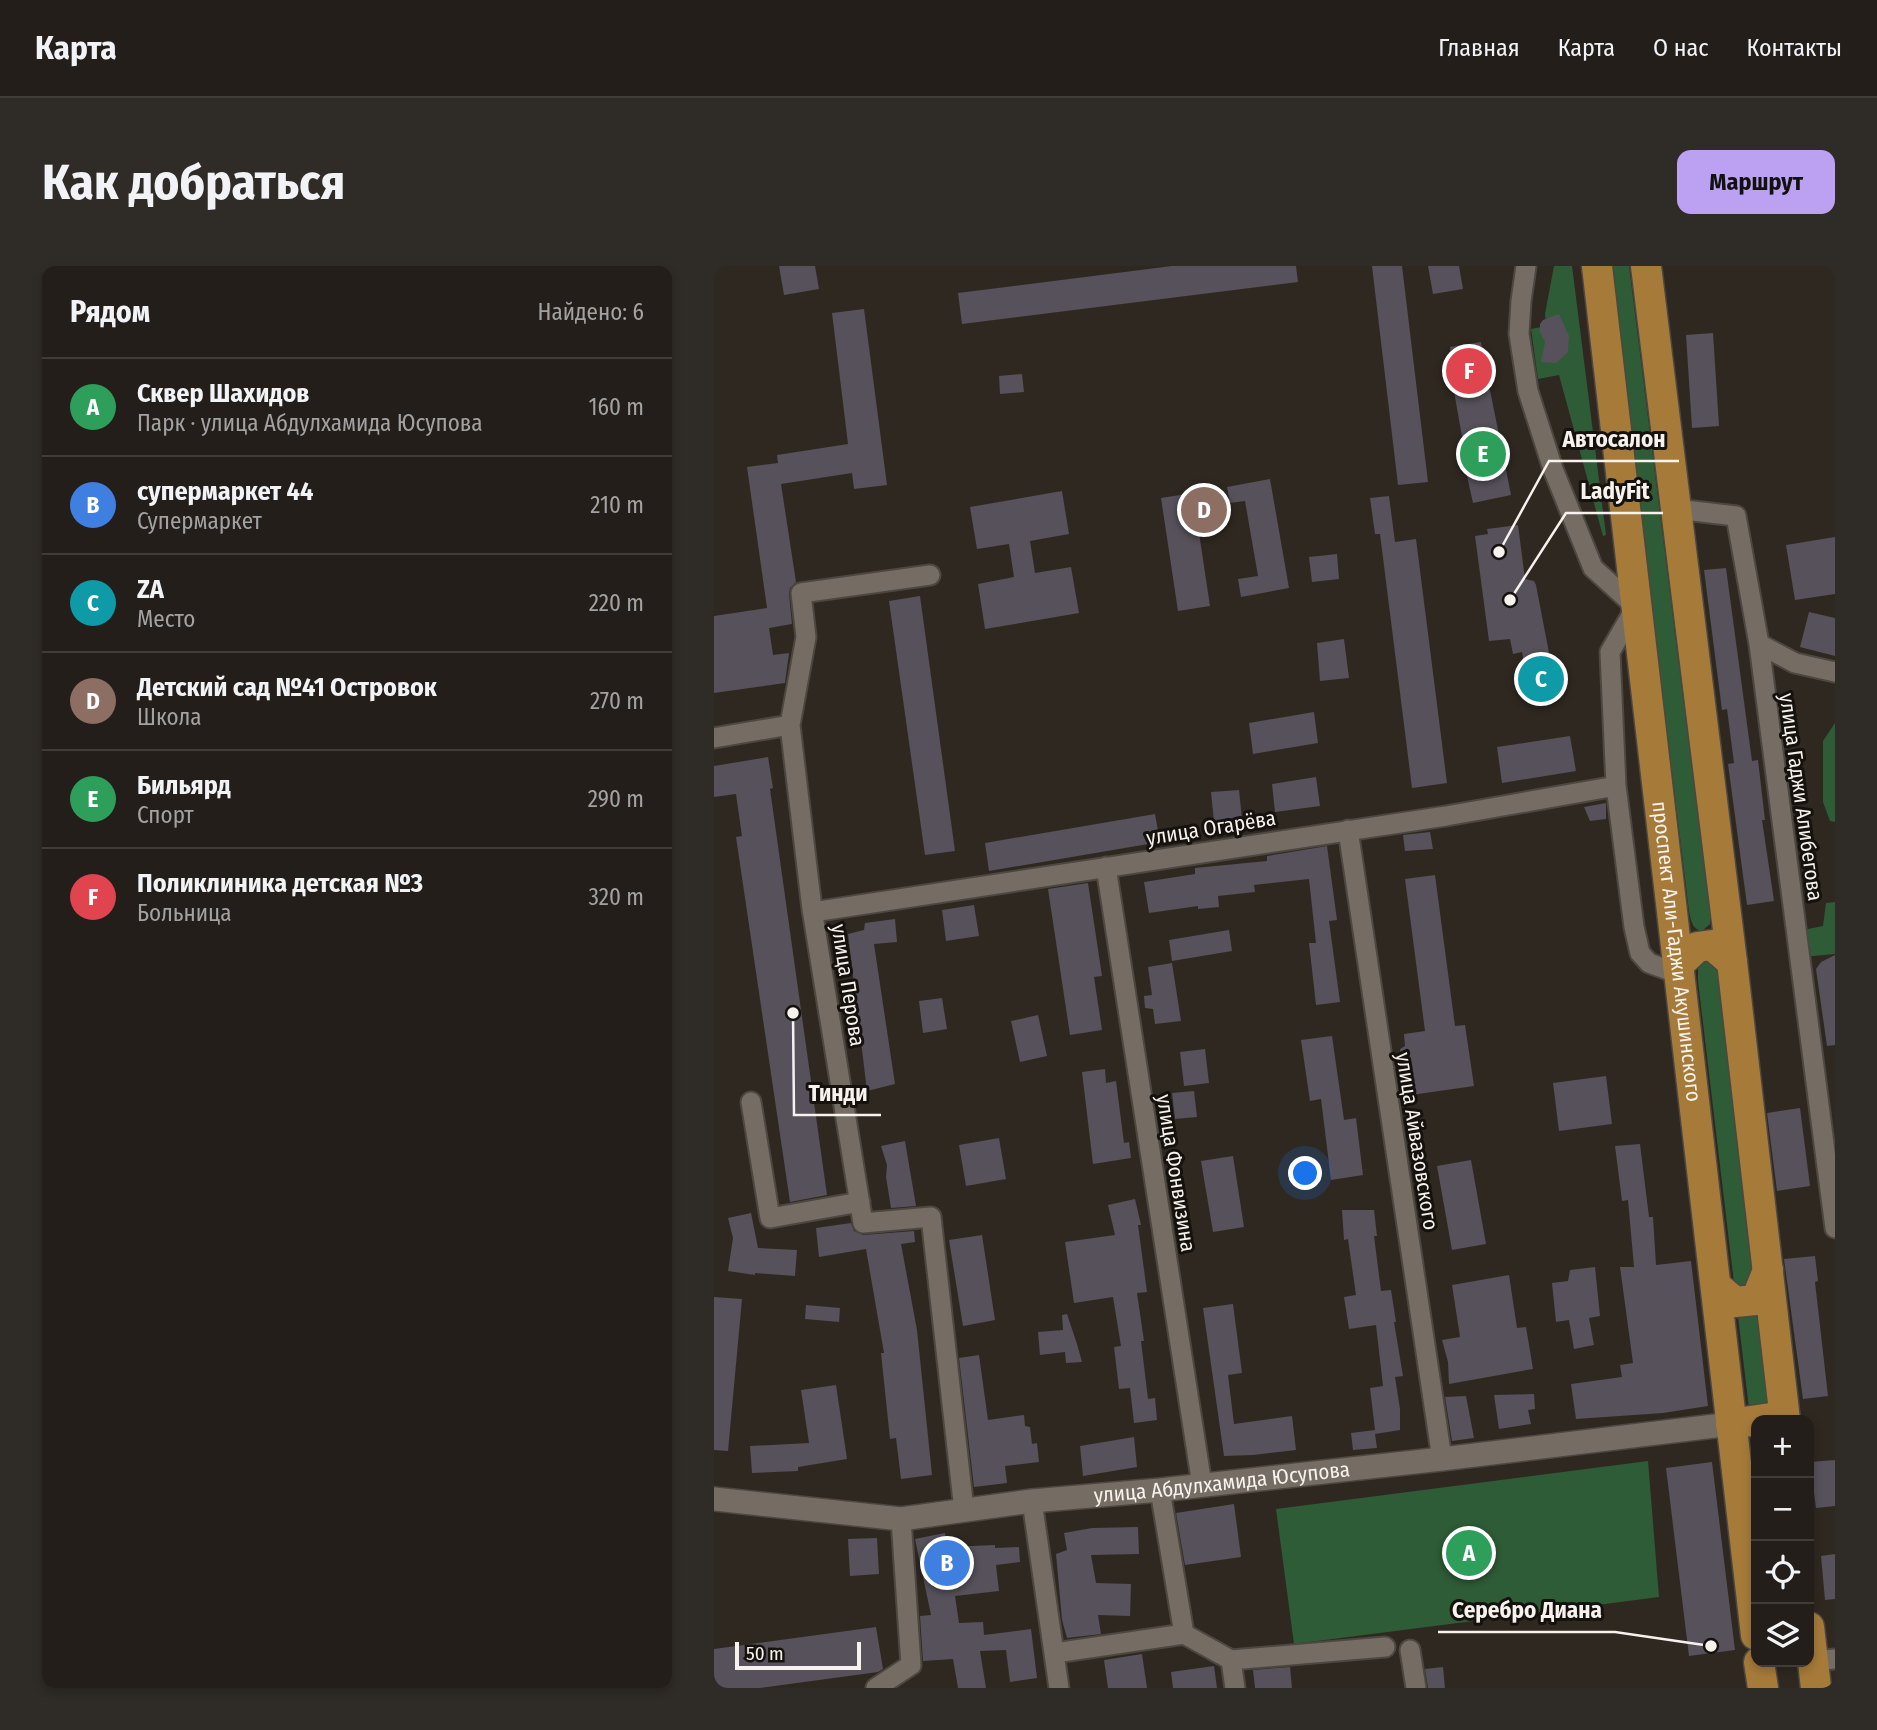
<!DOCTYPE html>
<html lang="ru">
<head>
<meta charset="utf-8">
<style>
	body { margin:0; font-family:"Fira Sans Condensed",sans-serif; background:#2f2b26; color:#f1f3f6 }
	.controls { position:absolute; right:21px; bottom:21px; display:grid; overflow:hidden; border-radius:14px; box-shadow:0 4px 10px #0003 }
	.controls button { width:63px; height:63px; display:grid; place-items:center; padding:0; border:0; border-bottom:2px solid #403c38; background:#231e19; color:#f1f3f6; font:35px sans-serif }
	.scale { position:absolute; left:21px; bottom:18px; width:126px; box-sizing:border-box; padding-left:7px; border:4px solid #f7f2ee; border-top:0; font-size:19px; line-height:24px; white-space:nowrap; color:#f7f2ee; -webkit-text-stroke:5px #15120e; paint-order:stroke }
	.you { position:absolute; left:592px; top:908px; width:24px; height:24px; margin:-18px; border:5px solid #fff; border-radius:50%; background:#1a73e8; box-shadow:0 0 0 10px #1a73e833 }
	.badge { display:grid; place-items:center; width:46px; height:46px; border-radius:50%; background:#bca0f2; color:#fff; font-size:23px; font-weight:700 }
	.pin { position:absolute; translate:-50% -50%; border:4px solid #fff; box-shadow:0 2px 7px #0006 }
	.list { margin:0; padding:0; list-style:none }
	h2 { display:flex; justify-content:space-between; align-items:center; height:91px; margin:0; padding:0 28px; font-size:30px }
	h2 small { font-size:23px; font-weight:400; color:#a3a2a2 }
	.list li { display:grid; grid-template-columns:46px 1fr auto; gap:21px; align-items:center; box-sizing:border-box; height:98px; padding:0 28px; border-top:2px solid #403c38 }
	.list b { display:block; font-size:26px; white-space:nowrap }
	.list p { margin:0; font-size:23px; white-space:nowrap; color:#a3a2a2 }
	.list em { font-size:23px; font-style:normal; color:#a3a2a2 }
	.icon { flex:none; width:38px; height:38px; fill:none; stroke:currentColor; stroke-width:2; stroke-linecap:round; stroke-linejoin:round }
	.map { position:relative; flex:none; width:1121px; height:1422px; overflow:hidden; border-radius:14px }
	header { display:flex; align-items:center; gap:42px; box-sizing:border-box; height:98px; padding:0 35px; background:#231e19; border-bottom:2px solid #403c38 }
	header strong { font-size:33px }
	nav { display:flex; gap:38px; margin-inline-start:auto; font-size:24px }
	.intro { display:flex; align-items:center; justify-content:space-between; box-sizing:border-box; height:168px; padding:0 42px }
	h1 { margin:0; font-size:49px }
	.button { padding:18px 32px; border-radius:14px; background:#bca0f2; color:#111; font-size:24px; font-weight:700 }
	main { display:flex; gap:42px; padding:0 42px }
	aside { flex:1; background:#231e19; border-radius:14px; box-shadow:0 4px 10px #0003 }
	.map>svg:first-child { display:block }
	.green { fill:#2e5c36 }
	.building { fill:#56515a }
	.lines { fill:none; stroke-linecap:round; stroke-linejoin:round }
	.minor-casing { stroke:#4d4741; stroke-width:23 }
	.tertiary-casing { stroke:#4d4741; stroke-width:26 }
	.primary-casing { stroke:#4d4741; stroke-width:33 }
	.minor { stroke:#756d64; stroke-width:19 }
	.tertiary { stroke:#756d64; stroke-width:23 }
	.primary { stroke:#a67b3a; stroke-width:30 }
	.labels { text-anchor:middle; stroke-width:6; stroke-linejoin:round; paint-order:stroke }
	.street-label { font-size:21px; fill:#f7f2ee; stroke:#15120e }
	.leader { fill:none; stroke:#f7f2ee; stroke-width:2.5 }
	.callout-dot { fill:#f7f2ee; stroke:#15120e; stroke-width:2.5 }
	.callout-label { font-size:23px; text-anchor:middle; font-weight:bold; fill:#f7f2ee; stroke:#15120e; stroke-width:6; stroke-linejoin:round; paint-order:stroke }
</style>
</head>
<body>
<header>
<strong>Карта</strong>
<nav><a>Главная</a><a>Карта</a><a>О нас</a><a>Контакты</a></nav>
</header>
<div class="intro"><h1>Как добраться</h1><a class="button">Маршрут</a></div>
<main>
<aside>
<h2>Рядом<small>Найдено: 6</small></h2>
<ul class="list">
<li><span class="badge" style="background:#2e9e5b">A</span><div><b>Сквер Шахидов</b><p>Парк · улица Абдулхамида Юсупова</p></div><em>160 m</em></li>
<li><span class="badge" style="background:#3f7fe0">B</span><div><b>супермаркет 44</b><p>Супермаркет</p></div><em>210 m</em></li>
<li><span class="badge" style="background:#0f9aa8">C</span><div><b>ZA</b><p>Место</p></div><em>220 m</em></li>
<li><span class="badge" style="background:#8d6e63">D</span><div><b>Детский сад №41 Островок</b><p>Школа</p></div><em>270 m</em></li>
<li><span class="badge" style="background:#2e9e5b">E</span><div><b>Бильярд</b><p>Спорт</p></div><em>290 m</em></li>
<li><span class="badge" style="background:#e0444e">F</span><div><b>Поликлиника детская №3</b><p>Больница</p></div><em>320 m</em></li>
</ul>
</aside>
<div class="map">
<svg width="1121" height="1422" viewBox="0 0 1121 1422">
	<rect width="100%" height="100%" fill="#2f2821"/>
	<path class="green" d="M840,0H858L892,269L889,270L845,109L824,113L817,63L832,60L831,48Z
		M896,0H915L996,647V658L988,665C978,663 977,655 975,645Z
		M1121,457V556L1116,555L1109,536V475Z
		M1121,636V688L1088,691L1084,665L1109,660L1112,637Z
		M996,692L1006,705L1056,1154H1042V1201L984,715V701L986,696Z
		M934,1195L945,1331L580,1378L562,1243Z"/>
	<path class="building" d="M65,0H101L105,23L70,29Z
		M458,0H582L584,16L248,58L244,27Z
		M658,0H688L714,216L684,219Z
		M714,0H745L749,23L719,28Z
		M150,43L173,219L140,223L138,207L67,218L82,316L76,322L75,328L78,358L55,362L59,389L75,387L71,417L0,427V350L53,342L33,201L64,197L63,189L134,178L118,47Z
		M845,48L855,70L854,86L842,97L827,96L831,76L826,66V58L829,54Z
		M999,67L1005,160L978,162L972,69Z
		M767,76L774,124H776L797,229L759,237L747,183L750,182L741,131L736,81Z
		M308,108L310,126L286,128L285,110Z
		M556,213L575,322L527,331L524,313L544,310L531,235L516,237L513,221Z
		M348,225L355,268L316,275L321,307L357,301L365,347L271,363L264,318L300,311L295,278L263,283L256,241Z
		M479,227L496,340L464,345L447,232Z
		M675,230L681,276L702,273L733,517L698,522L666,268H661L656,232Z
		M804,259L811,313L820,315L822,319L841,418L815,423L808,386L799,388L796,373L775,375L761,270L774,268L773,263Z
		M1121,271V328L1081,334L1072,279Z
		M623,288L625,313L598,316L595,291Z
		M1012,302L1038,495L1044,494L1051,554H1048L1060,635L1033,639L1014,498L1020,497L1013,443L1008,444L990,304Z
		M206,330L241,585L211,589L175,335Z
		M1095,346L1121,352V390L1086,381Z
		M630,373L635,412L606,415L603,377Z
		M600,446L604,477L539,488L535,457Z
		M856,470L862,505L788,517L783,481Z
		M54,491L59,522L56,523L113,929L76,936L22,571L28,570L22,528L0,531V500Z
		M602,511L606,540L561,546L558,518Z
		M525,524L528,553L500,556L497,526Z
		M892,537V553L876,555L870,541Z
		M441,548L446,576L275,605L271,577Z
		M716,566L719,583L691,585L689,569Z
		M613,580L623,654L615,655L626,736L602,739L595,677H602L595,613L540,619L541,626L504,630L505,641L484,643V640L435,647L430,616L481,608V602L553,595V590Z
		M721,609L741,760L751,759L760,820L697,829L693,799H688L686,783L691,780L690,768L711,765L691,613Z
		M374,617L388,710L380,711L388,764L356,769L334,623Z
		M260,639L265,670L232,675L228,644Z
		M181,653L183,676L160,678L181,818L153,825L134,668L150,664L151,657Z
		M515,664L518,685L458,695L455,674Z
		M1121,689V779L1113,780L1102,703L1107,696Z
		M458,697L467,755L441,758L439,743L431,742L430,730L438,729L434,701Z
		M228,732L233,763L209,767L205,735Z
		M324,749L333,790L306,796L297,755Z
		M618,770L630,854L642,852L649,909L617,914L607,833L596,835L587,774Z
		M491,783L495,817L470,820L466,786Z
		M391,803L392,817L402,815L410,877L415,876L417,892L379,898L368,806Z
		M892,810L898,858L845,865L839,817Z
		M480,825L483,851L461,853L458,827Z
		M1086,842L1096,920L1063,925L1053,847Z
		M285,872L292,913L252,920L245,879Z
		M191,875L202,940L177,942L172,911L173,899L167,880Z
		M926,878L935,951H939L942,999L977,995L994,1140L949,1147L862,1153L857,1118L908,1111L906,1099L919,1097L906,1001H920L914,934L908,935L901,880Z
		M519,890L530,961L499,966L487,895Z
		M757,894L772,978L738,984L723,900Z
		M421,933L427,959H424L433,1026L423,1027L430,1075H427L434,1133L441,1132L443,1154L420,1157L416,1122L405,1123L400,1081L407,1080L399,1031L360,1037L351,976L401,969L394,939Z
		M628,944H660L663,970H660L667,1025L677,1024L682,1056H680L689,1110L681,1111L686,1143V1164L661,1168L663,1182L639,1184L637,1167L661,1164L656,1122L669,1120L662,1059L635,1063L630,1031L642,1029L634,973L630,974Z
		M37,947L44,982L83,984L81,1010L41,1007V1009L14,1005L19,972L14,952Z
		M137,957L140,965L149,969L200,965L201,976L187,978L203,1064L218,1209L187,1213L182,1172L176,1173L167,1087H170L152,983L105,991L102,962Z
		M268,969L281,1054L249,1060L235,974Z
		M1101,990L1104,1015L1101,1016L1114,1130L1089,1133L1070,993Z
		M881,1001L886,1050L875,1052L880,1079L860,1083L855,1054L842,1056L838,1017L854,1015L856,1004Z
		M795,1009L803,1062L812,1061L819,1103L735,1118L734,1096L728,1074L746,1071L738,1019Z
		M0,1031L28,1033L14,1185L0,1184Z
		M519,1038L528,1107L514,1109L520,1158L578,1150L582,1184L539,1189L510,1190L489,1042Z
		M92,1039L126,1042L125,1056L91,1053Z
		M353,1048L363,1078L368,1096L352,1097L351,1086L326,1089L324,1066L349,1064L348,1049Z
		M265,1089L274,1154L310,1149L311,1160L316,1161L318,1178L323,1177L325,1196L291,1200L293,1217L260,1221L245,1092Z
		M122,1119L133,1193L84,1201V1205L38,1207L36,1180L95,1177L87,1124Z
		M820,1128L821,1143L814,1144L817,1158L785,1163L780,1129Z
		M752,1130L760,1172L738,1175L731,1131Z
		M420,1171L423,1201L369,1210L366,1180Z
		M1121,1194V1240L1102,1242L1096,1196Z
		M998,1196L1021,1384L975,1390L952,1202Z
		M520,1238L527,1291L471,1299L462,1247Z
		M424,1261L425,1288L377,1289L382,1317L417,1318L416,1350L384,1349L387,1368L353,1372L348,1354L342,1288L353,1284L350,1267L378,1262Z
		M231,1267L233,1281L281,1279V1282L305,1281L306,1296L282,1299L285,1325L241,1330L245,1357L269,1356L270,1369L317,1363L323,1412L296,1416L292,1384L266,1385L272,1422H244L239,1393L209,1395L206,1350L217,1349L201,1273Z
		M163,1272L165,1308L136,1310L134,1273Z
		M1121,1288V1333L1111,1334L1107,1290Z
		M162,1361L169,1403L164,1406L46,1422H0V1383Z
		M428,1388L433,1422H394L390,1394Z
		M500,1400L503,1422H459L457,1406Z
		M576,1401L578,1422H541L539,1404Z
		M729,1401L731,1422H714L711,1403Z"/>
	<g class="lines">
		<g class="minor-casing">
			<path id="minor" d="M812,0L807,35L805,68L814,125L839,203L879,302L922,341L896,386L902,520L920,661L926,687L935,697L965,708
				M962,243L1022,250L1045,378L1121,962
				M216,309L87,327L92,371L76,459L98,643L149,957L217,951L250,1244
				M1045,378L1081,397L1121,406
				M0,472L76,459
				M634,564L728,1193
				M392,601L488,1219
				M99,646L732,550L902,520
				M37,836L56,952L146,936
				M446,1224L470,1368
				M318,1235L345,1422
				M696,1384L702,1422
				M341,1387L470,1368L517,1394L671,1381
				M517,1394L521,1422
				M1099,1395L1121,1393
				M162,1422L197,1399L187,1253"/>
		</g>
		<g class="tertiary-casing">
			<g id="tertiary">
				<path id="s1" d="M0,1233L187,1253L318,1235L446,1224L728,1193L1017,1158"/>
			</g>
		</g>
		<g class="primary-casing">
			<g id="primary">
				<path id="s2" d="M883,0L1042,1369"/>
				<path d="M932,0L1018,696L1071,1154"/>
				<path d="M964,699L983,681L998,679L1018,696"/>
				<path d="M1002,1020L1021,1036L1042,1034L1054,1004"/>
				<path d="M1017,1158L1070,1150"/>
				<path d="M1095,1361L1102,1422"/>
				<path d="M1045,1396L1049,1422"/>
			</g>
		</g>
		<use href="#minor" class="minor"/>
		<use href="#tertiary" class="tertiary"/>
		<use href="#primary" class="primary"/>
	</g>
	<g class="labels">
		<g class="street-label">
			<text transform="translate(1087 531) rotate(82)" y="7">улица Гаджи Алибегова</text>
			<text transform="translate(497 562) rotate(-9)" y="7">улица Огарёва</text>
			<text dy="7" stroke="none"><textPath href="#s2" startOffset="690">проспект Али-Гаджи Акушинского</textPath></text>
			<text transform="translate(134 719) rotate(81)" y="7">улица Перова</text>
			<text transform="translate(703 875) rotate(81)" y="7">улица Айвазовского</text>
			<text transform="translate(462 907) rotate(81)" y="7">улица Фонвизина</text>
			<text dy="7" stroke="none"><textPath href="#s1" startOffset="511">улица Абдулхамида Юсупова</textPath></text>
		</g>
	</g>
	<path class="leader" d="M785 286L835 195H965M796 334L852 247H949M79 747L80 849H167M997 1380L901 1366H724"/>
	<g class="callout-dot">
		<circle cx="785" cy="286" r="7"/>
		<circle cx="796" cy="334" r="7"/>
		<circle cx="79" cy="747" r="7"/>
		<circle cx="997" cy="1380" r="7"/>
	</g>
	<g class="callout-label">
		<text x="900" y="181">Автосалон</text>
		<text x="901" y="233">LadyFit</text>
		<text x="124" y="835">Тинди</text>
		<text x="813" y="1352">Серебро Диана</text>
	</g>
</svg>
<div class="controls">
<button>+</button>
<button>−</button>
<button><svg class="icon" aria-label="locate" viewBox="0 0 24 24"><circle cx="12" cy="12" r="6"/><path d="M12 2v4M12 18v4M2 12h4M18 12h4"/></svg></button>
<button><svg class="icon" aria-label="layers" viewBox="0 0 24 24"><path d="M12 4l9 5-9 5-9-5zM3 14l9 5 9-5"/></svg></button>
</div>
<div class="scale">50 m</div>
<div class="you"></div>
<div class="pin badge" style="left:755px;top:1287px;background:#2e9e5b">A</div>
<div class="pin badge" style="left:233px;top:1297px;background:#3f7fe0">B</div>
<div class="pin badge" style="left:827px;top:413px;background:#0f9aa8">C</div>
<div class="pin badge" style="left:490px;top:244px;background:#8d6e63">D</div>
<div class="pin badge" style="left:769px;top:188px;background:#2e9e5b">E</div>
<div class="pin badge" style="left:755px;top:105px;background:#e0444e">F</div>
</div>
</main>
</body>
</html>
